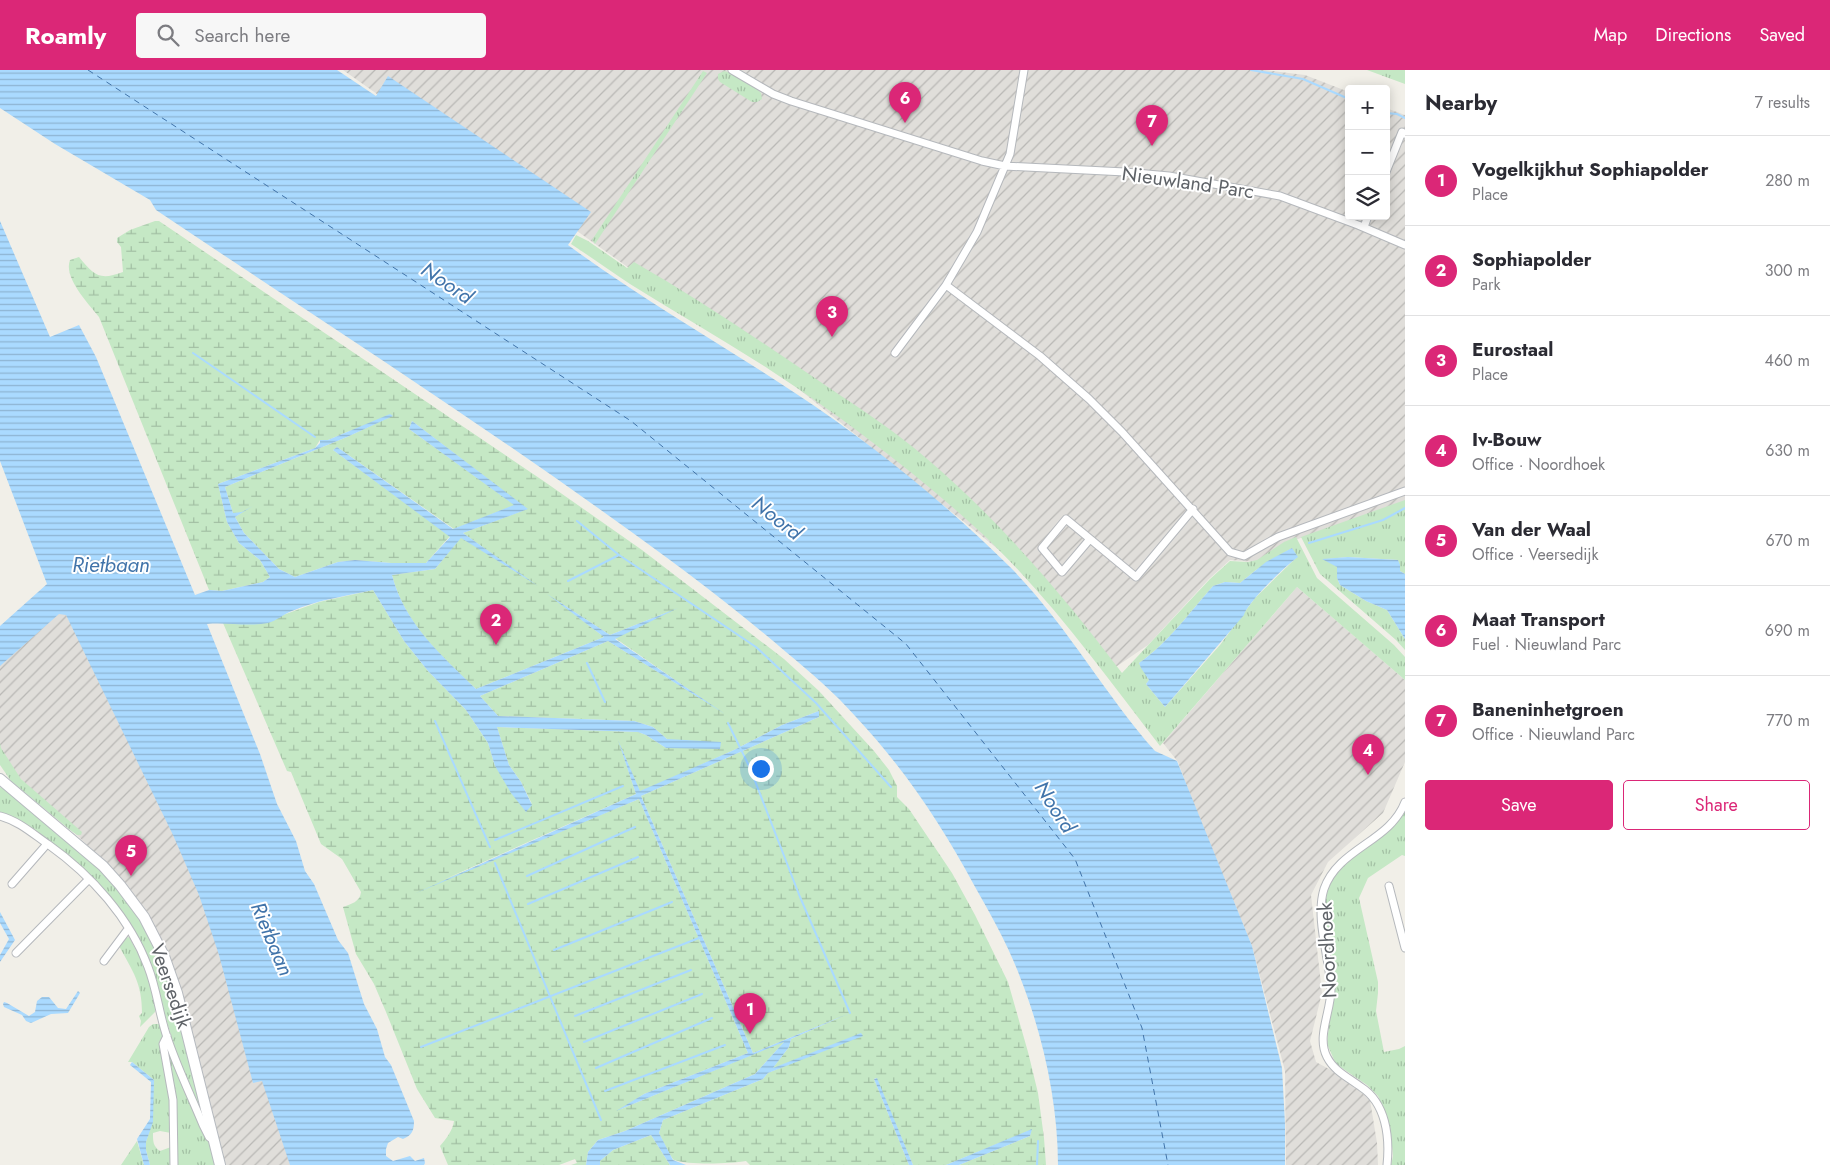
<!DOCTYPE html>
<html lang="en">
<head>
<meta charset="utf-8">
<style>
	body { margin:0; font-family:Jost,sans-serif; background:#f7f7f7; color:#2b2b33 }
	.controls { position:absolute; right:15px; top:15px; display:grid; overflow:hidden; border-radius:5px; box-shadow:0 2px 12px #0003 }
	.controls button { width:45px; height:45px; display:grid; place-items:center; padding:0; border:0; border-bottom:1px solid #e1e1e2; background:#fff; color:#2b2b33; font:25px sans-serif }
	.you { position:absolute; left:760px; top:698px; width:18px; height:18px; margin:-12px; border:4px solid #fff; border-radius:50%; background:#1a73e8; box-shadow:0 0 0 8px #1a73e833 }
	.badge { display:grid; place-items:center; width:32px; height:32px; border-radius:50%; background:#db2777; color:#fff; font-size:16px; font-weight:700 }
	.pin { position:absolute; translate:-50% -41px; filter:drop-shadow(0 1px 2px #0008) }
	.pin::after { content:''; position:absolute; top:26px; width:18px; height:15px; background:inherit; clip-path:polygon(0 0,100% 0,50% 100%) }
	.list { margin:0; padding:0; list-style:none }
	h2 { display:flex; justify-content:space-between; align-items:center; height:65px; margin:0; padding:0 20px; font-size:21px }
	h2 small { font-size:16px; font-weight:400; color:#7c7c81 }
	.list li { display:grid; grid-template-columns:32px 1fr auto; gap:15px; align-items:center; box-sizing:border-box; height:90px; padding:0 20px; border-top:1px solid #e1e1e2 }
	.list b { display:block; font-size:19px; white-space:nowrap }
	.list p { margin:0; font-size:16px; white-space:nowrap; color:#7c7c81 }
	.list em { font-size:16px; font-style:normal; color:#7c7c81 }
	.actions { display:flex; gap:10px; padding:15px 20px }
	.actions a { flex:1; padding:11px 0; border:1px solid #db2777; border-radius:5px; text-align:center; font-size:18px; color:#db2777 }
	.actions .main { background:#db2777; color:#fff }
	.icon { flex:none; width:28px; height:28px; fill:none; stroke:currentColor; stroke-width:2; stroke-linecap:round; stroke-linejoin:round }
	.map { position:relative; flex:none; width:1405px; height:1095px; overflow:hidden }
	header { display:flex; align-items:center; gap:30px; box-sizing:border-box; height:70px; padding:0 25px; background:#db2777; color:#fff }
	header strong { font-size:24px }
	nav { display:flex; gap:28px; margin-inline-start:auto; font-size:18px }
	.search { width:350px; height:45px; background:#f7f7f7; display:flex; align-items:center; gap:12px; box-sizing:border-box; padding:0 18px; border-radius:5px; color:#7c7c81; font-size:19px }
	main { display:flex }
	aside { flex:1; background:#fff }
	.map>svg:first-child { display:block }
	.industrial { fill:url(#industrial-furrows) }
	.grass { fill:url(#grass-tufts); fill-rule:evenodd }
	.wetland { fill:url(#wetland-marsh) }
	.water { fill:url(#water-rules) }
	.lines { fill:none; stroke-linecap:round; stroke-linejoin:round }
	.stream { stroke:#aadaff; stroke-width:2 }
	.ferry { stroke:#4174aa; stroke-width:1; stroke-dasharray:6 5; stroke-linecap:butt }
	.minor-casing { stroke:#b5b8bc; stroke-width:9 }
	.secondary-casing { stroke:#b6babf; stroke-width:12 }
	.minor { stroke:#fff; stroke-width:7 }
	.secondary { stroke:#fff; stroke-width:10 }
	.labels { text-anchor:middle; stroke-width:4; stroke-linejoin:round; paint-order:stroke }
	.street-label { font-size:20px; fill:#5f6368; stroke:#fff }
	.water-label { font-size:21px; font-style:italic; fill:#4174aa; stroke:#fff }
</style>
</head>
<body>
<header>
<strong>Roamly</strong>
<div class="search"><svg class="icon" aria-label="search" viewBox="0 0 24 24"><circle cx="10" cy="10" r="6"/><path d="M15 15l6 6"/></svg>Search here</div>
<nav><a>Map</a><a>Directions</a><a>Saved</a></nav>
</header>
<main>
<div class="map">
<svg width="1405" height="1095" viewBox="0 0 1405 1095">
	<defs>
		<pattern id="industrial-furrows" width="10" height="10" patternUnits="userSpaceOnUse" patternTransform="scale(1.25)"><rect width="10" height="10" fill="#e0deda"/><path d="M-1 1l2-2M0 10L10 0M9 11l2-2" fill="none" stroke="#b9b8b5"/></pattern>
		<pattern id="grass-tufts" width="24" height="20" patternUnits="userSpaceOnUse" patternTransform="scale(1.25)"><rect width="24" height="20" fill="#c5e8c5"/><path d="M3 7l-1-3M5 7V3M7 7l1-3M15 17l-1-3M17 17v-4M19 17l1-3" fill="none" stroke="#a3c0a4"/></pattern>
		<pattern id="wetland-marsh" width="20" height="14" patternUnits="userSpaceOnUse" patternTransform="scale(1.25)"><rect width="20" height="14" fill="#c5e8c5"/><path d="M1 5h8M5 5V1M11 12h8M15 12V8" fill="none" stroke="#a3c0a4"/></pattern>
		<pattern id="water-rules" width="6" height="5" patternUnits="userSpaceOnUse" patternTransform="scale(1.25)"><rect width="6" height="5" fill="#aadaff"/><path d="M0 2.5h6" fill="none" stroke="#8eb4d2"/></pattern>
	</defs>
	<rect width="100%" height="100%" fill="#f1efe8"/>
	<path class="industrial" d="M343,0H1265L1305,5L1349,22V146H1386V38L1405,45V431L1295,470L1255,492L1230,490L1209,509L1148,575L1107,603L1025,501L795,316L577,161L575,164Z
		M1297,517L1405,610V692L1383,743L1328,792L1311,825L1322,923L1310,971L1316,992L1342,1006L1370,1030L1377,1073L1378,1095H1286L1285,1001L1252,876L1190,725L1178,692L1163,673Z
		M62,537L180,766L299,1095H225L132,825L90,778L3,691L0,677V593Z"/>
	<path class="grass" d="M1367,0H1405V14Z
		M703,1L707,3L595,174L592,170Z
		M724,1L728,2L758,20L761,23L762,29L757,32H752L720,12L718,9V4Z
		M576,165L588,171L627,198L634,192C700,230 762,272 825,315C859,338 895,361 926,388C1000,451 1064,526 1122,603L1210,509L1230,491L1248,492L1257,490L1284,472L1296,467L1317,508L1394,575L1405,587V610L1297,517L1160,676C1102,601 1046,522 976,458C912,400 842,347 770,300C724,270 676,243 630,214C610,201 591,187 571,174ZM1292,478L1297,487L1255,528L1220,575L1165,637L1146,614L1149,610L1139,593C1168,573 1190,542 1213,516L1225,512L1240,513L1256,500Z
		M1405,430V504L1400,501L1398,490L1348,487L1327,489L1337,497V508L1340,515L1366,531L1387,540L1405,569V580L1396,570L1320,504L1301,467Z
		M0,673L1,678L21,709L82,762L81,765H77L70,760L11,711L0,695Z
		M0,717L13,724L105,802L141,850L165,897L200,1029L203,1049L175,979L151,898L99,816L75,791L20,750L0,742Z
		M1405,741V786L1402,785L1368,808L1359,828L1378,912V923L1376,941L1384,982L1399,979L1405,976V1095H1391L1393,1086L1391,1066L1385,1041L1378,1026L1367,1015L1336,994L1327,974L1331,934L1324,847C1326,779 1374,785 1405,741Z
		M129,867L147,900L156,938L155,942L140,957L141,951L139,946L142,943C142,913 133,902 119,876L125,868Z
		M153,954H159L162,957L163,966L159,972L170,1023L171,1063L160,1061L153,1063C153,1072 153,1076 160,1081L171,1077L172,1095H150L146,1080V1072L149,1062L154,1010L132,992H128L149,957Z
		M167,975L187,1027L217,1090L218,1095H177L166,981Z
		M137,1071L144,1095H121Z"/>
	<path class="wetland" d="M155,151H159L545,412L642,480L698,523L784,589L819,621L874,681L889,700L897,716V727L909,739L952,803L975,845L1008,912L1028,982L1038,1023L1044,1068L1046,1095H959L1030,1066L1031,1060L946,1095H913L876,1008L874,1009L909,1095H750L746,1091C730,1094 687,1095 674,1090C671,1088 661,1067 659,1063L663,1050L763,1009L768,1003L861,964L772,999L789,977L791,969L843,946L753,983L641,726L819,647V641L782,655L734,680L640,722L620,675L636,724L443,810L639,729L748,983L644,1024L621,1039L785,971L755,1004L625,1061L598,1070L588,1082L586,1095H571L577,1093L575,1089L559,1095H448L440,1076C446,1069 453,1060 454,1051L435,1048L417,1019L386,942L374,914L356,884L343,837C351,834 360,832 361,822L342,789L321,774L291,702L287,701L223,553L283,545L319,532L373,520L404,571L428,601L466,640L488,673L495,696L532,734L521,712L509,695L497,657L638,662L646,665L666,678L667,669L653,657L634,651L498,646L480,626L608,571L711,635L615,568L668,542L610,565L556,530L604,567L476,619C441,586 404,553 392,505L435,499L461,467L527,509L463,463L527,439L412,351L409,359L515,435L454,459L337,377L333,380L450,466L426,493H391L355,490L338,492L295,507L279,499L244,463L235,447L241,443H233L225,417L347,367L392,346L347,362L328,370H320L315,378L218,414L227,452L239,473L260,490L270,507L263,512L222,521L209,520L99,247C89,234 63,208 70,190L79,187C94,205 99,211 123,202L121,177L117,172V168L130,160Z
		M651,1065L670,1095H600V1091L613,1080Z"/>
	<path class="water" d="M0,0H337L376,26L388,6L591,142L568,175C641,229 720,273 795,323C871,373 944,432 1009,496C1065,552 1103,622 1155,681L1177,691L1179,696L1252,876L1282,998L1285,1054V1095H1058C1058,1033 1043,965 1020,907C1008,875 991,845 974,815C942,755 903,697 856,647C835,623 810,602 786,582C730,534 671,490 612,448C463,341 308,242 156,140L150,130L55,74L0,38Z
		M0,151L50,267L79,255L96,287L195,525L209,520L222,521L263,512L270,507L260,490L239,473L227,452L218,414L315,378L320,373V370H328L390,344L393,346L347,367L225,417L233,443L242,442L253,436L235,447L244,463L279,499L295,507L338,492L355,490L391,493H426L450,467L333,380L337,377L453,459L514,435L409,359L412,351L528,439L463,463L538,516L461,468L435,499L392,505C404,553 442,586 476,619L604,567L547,524L610,565L678,538L615,569L725,644L608,571L480,626L498,646L634,651L653,657L667,669L721,672L720,679L666,678L646,665L638,662L497,657L509,695L521,712L532,735L526,742L511,723L495,696L488,673L466,640L428,601L404,571L373,520C346,526 317,530 292,541C284,544 276,551 268,553C247,557 227,552 207,554L260,684L277,734L296,771L305,801L314,814L338,870L348,883L364,934L377,959L385,987L391,995L414,1051C414,1061 412,1065 403,1069L398,1067L388,1073L386,1079V1086L393,1091L410,1086L415,1091L424,1088L425,1093L424,1095H290L262,1011L253,1013L219,885L199,825L173,765L66,545L59,544L0,596V556L47,514L0,391Z
		M1292,478L1298,487C1286,495 1247,533 1244,545L1165,637L1146,614L1149,610L1141,598L1139,593C1168,573 1190,542 1213,516L1225,512L1240,513L1266,492Z
		M1348,487L1398,490L1400,495V501L1405,504V569L1387,540L1366,531L1340,515L1337,508V497L1322,489Z
		M819,641V647L641,726L753,983L850,943L791,969L789,977L773,998L861,963L863,966L768,1003L763,1009L663,1050L659,1063L673,1090L686,1095H670L651,1065L613,1080L600,1091V1095H586L588,1082L598,1070L625,1061L755,1004L784,972L616,1041L644,1024L748,983L639,729L414,824L636,724L618,670L640,721L734,680L782,655Z
		M0,842L15,870L0,892V885L9,869L0,853Z
		M78,921L80,923L68,943L51,944L31,953L26,951L22,945L4,937L3,934L4,932L7,933L29,946L35,942L37,931L42,927H49L58,938L66,939Z
		M132,992L154,1010L153,1052L146,1072V1080L150,1095H144L137,1069L150,1049L151,1012L130,995Z
		M877,1008L913,1095H909L874,1009Z
		M1032,1059L1030,1066L959,1095H946Z"/>
	<g class="lines">
		<path class="stream" d="M1251,0L1303,9L1349,29
			M1386,43L1397,44L1405,48
			M193,283L315,367
			M577,451L619,485L756,577L816,633L891,717
			M1309,473L1383,450L1405,438
			M568,511L619,485
			M587,593L605,632
			M435,651L490,777
			M728,653L750,698L800,827L850,943
			M495,770L623,716
			M495,793L601,1050
			M527,806L635,757
			M528,834L638,787
			M554,880L672,832
			M575,946L691,900
			M584,972L702,924
			M421,977L699,868
			M596,998L712,948
			M605,1021L725,975
			M1037,1095L1038,1071"/>
		<path class="ferry" d="M88,0L631,351L906,574L1075,789L1142,958L1168,1095"/>
		<g class="minor-casing">
			<path id="minor" d="M732,0L773,24L791,31L982,91L1005,96L1125,102L1169,106L1280,126L1358,155L1405,175
				M1024,0L1010,84L977,162L946,215L1040,286L1089,329L1122,362L1230,482L1244,486L1278,467L1405,421
				M1386,102L1402,62L1405,64
				M1364,157L1368,146
				M895,283L946,215
				M1090,469L1062,502L1042,478L1066,449L1136,507L1193,439
				M0,746C19,751 33,764 49,775C91,805 130,848 148,897C157,920 159,944 167,967C177,997 191,1026 203,1055L209,1067L212,1069
				M12,814L47,774
				M1389,816L1405,878
				M16,883L89,809
				M104,891L128,859
				M167,966L163,974L173,1030L174,1095
				M1387,1095C1390,1067 1386,1033 1361,1017C1349,1008 1334,1001 1327,987C1316,966 1332,940 1331,917C1329,887 1315,848 1324,819C1338,778 1390,772 1405,732"/>
		</g>
		<g class="secondary-casing">
			<path id="secondary" d="M0,709L103,796L120,815L144,847L164,886L177,923L220,1095"/>
		</g>
		<use href="#minor" class="minor"/>
		<use href="#secondary" class="secondary"/>
	</g>
	<g class="labels">
		<g class="street-label">
			<text transform="translate(1188 112) rotate(8)" y="7">Nieuwland Parc</text>
			<text transform="translate(1327 880) rotate(-93)" y="7">Noordhoek</text>
			<text transform="translate(171 916) rotate(71)" y="7">Veersedijk</text>
		</g>
		<g class="water-label">
			<text transform="translate(447 213) rotate(34)" y="7">Noord</text>
			<text transform="translate(777 448) rotate(38)" y="7">Noord</text>
			<text x="111" y="502">Rietbaan</text>
			<text transform="translate(1055 737) rotate(57)" y="7">Noord</text>
			<text transform="translate(272 869) rotate(67)" y="7">Rietbaan</text>
		</g>
	</g>
</svg>
<div class="controls">
<button>+</button>
<button>−</button>
<button><svg class="icon" aria-label="layers" viewBox="0 0 24 24"><path d="M12 4l9 5-9 5-9-5zM3 14l9 5 9-5"/></svg></button>
</div>
<div class="you"></div>
<div class="pin badge" style="left:750px;top:964px">1</div>
<div class="pin badge" style="left:496px;top:575px">2</div>
<div class="pin badge" style="left:832px;top:267px">3</div>
<div class="pin badge" style="left:1368px;top:705px">4</div>
<div class="pin badge" style="left:131px;top:806px">5</div>
<div class="pin badge" style="left:905px;top:53px">6</div>
<div class="pin badge" style="left:1152px;top:76px">7</div>
</div>
<aside>
<h2>Nearby<small>7 results</small></h2>
<ul class="list">
<li><span class="badge">1</span><div><b>Vogelkijkhut Sophiapolder</b><p>Place</p></div><em>280 m</em></li>
<li><span class="badge">2</span><div><b>Sophiapolder</b><p>Park</p></div><em>300 m</em></li>
<li><span class="badge">3</span><div><b>Eurostaal</b><p>Place</p></div><em>460 m</em></li>
<li><span class="badge">4</span><div><b>Iv-Bouw</b><p>Office · Noordhoek</p></div><em>630 m</em></li>
<li><span class="badge">5</span><div><b>Van der Waal</b><p>Office · Veersedijk</p></div><em>670 m</em></li>
<li><span class="badge">6</span><div><b>Maat Transport</b><p>Fuel · Nieuwland Parc</p></div><em>690 m</em></li>
<li><span class="badge">7</span><div><b>Baneninhetgroen</b><p>Office · Nieuwland Parc</p></div><em>770 m</em></li>
</ul>
<div class="actions"><a class="main">Save</a><a>Share</a></div>
</aside>
</main>
</body>
</html>
